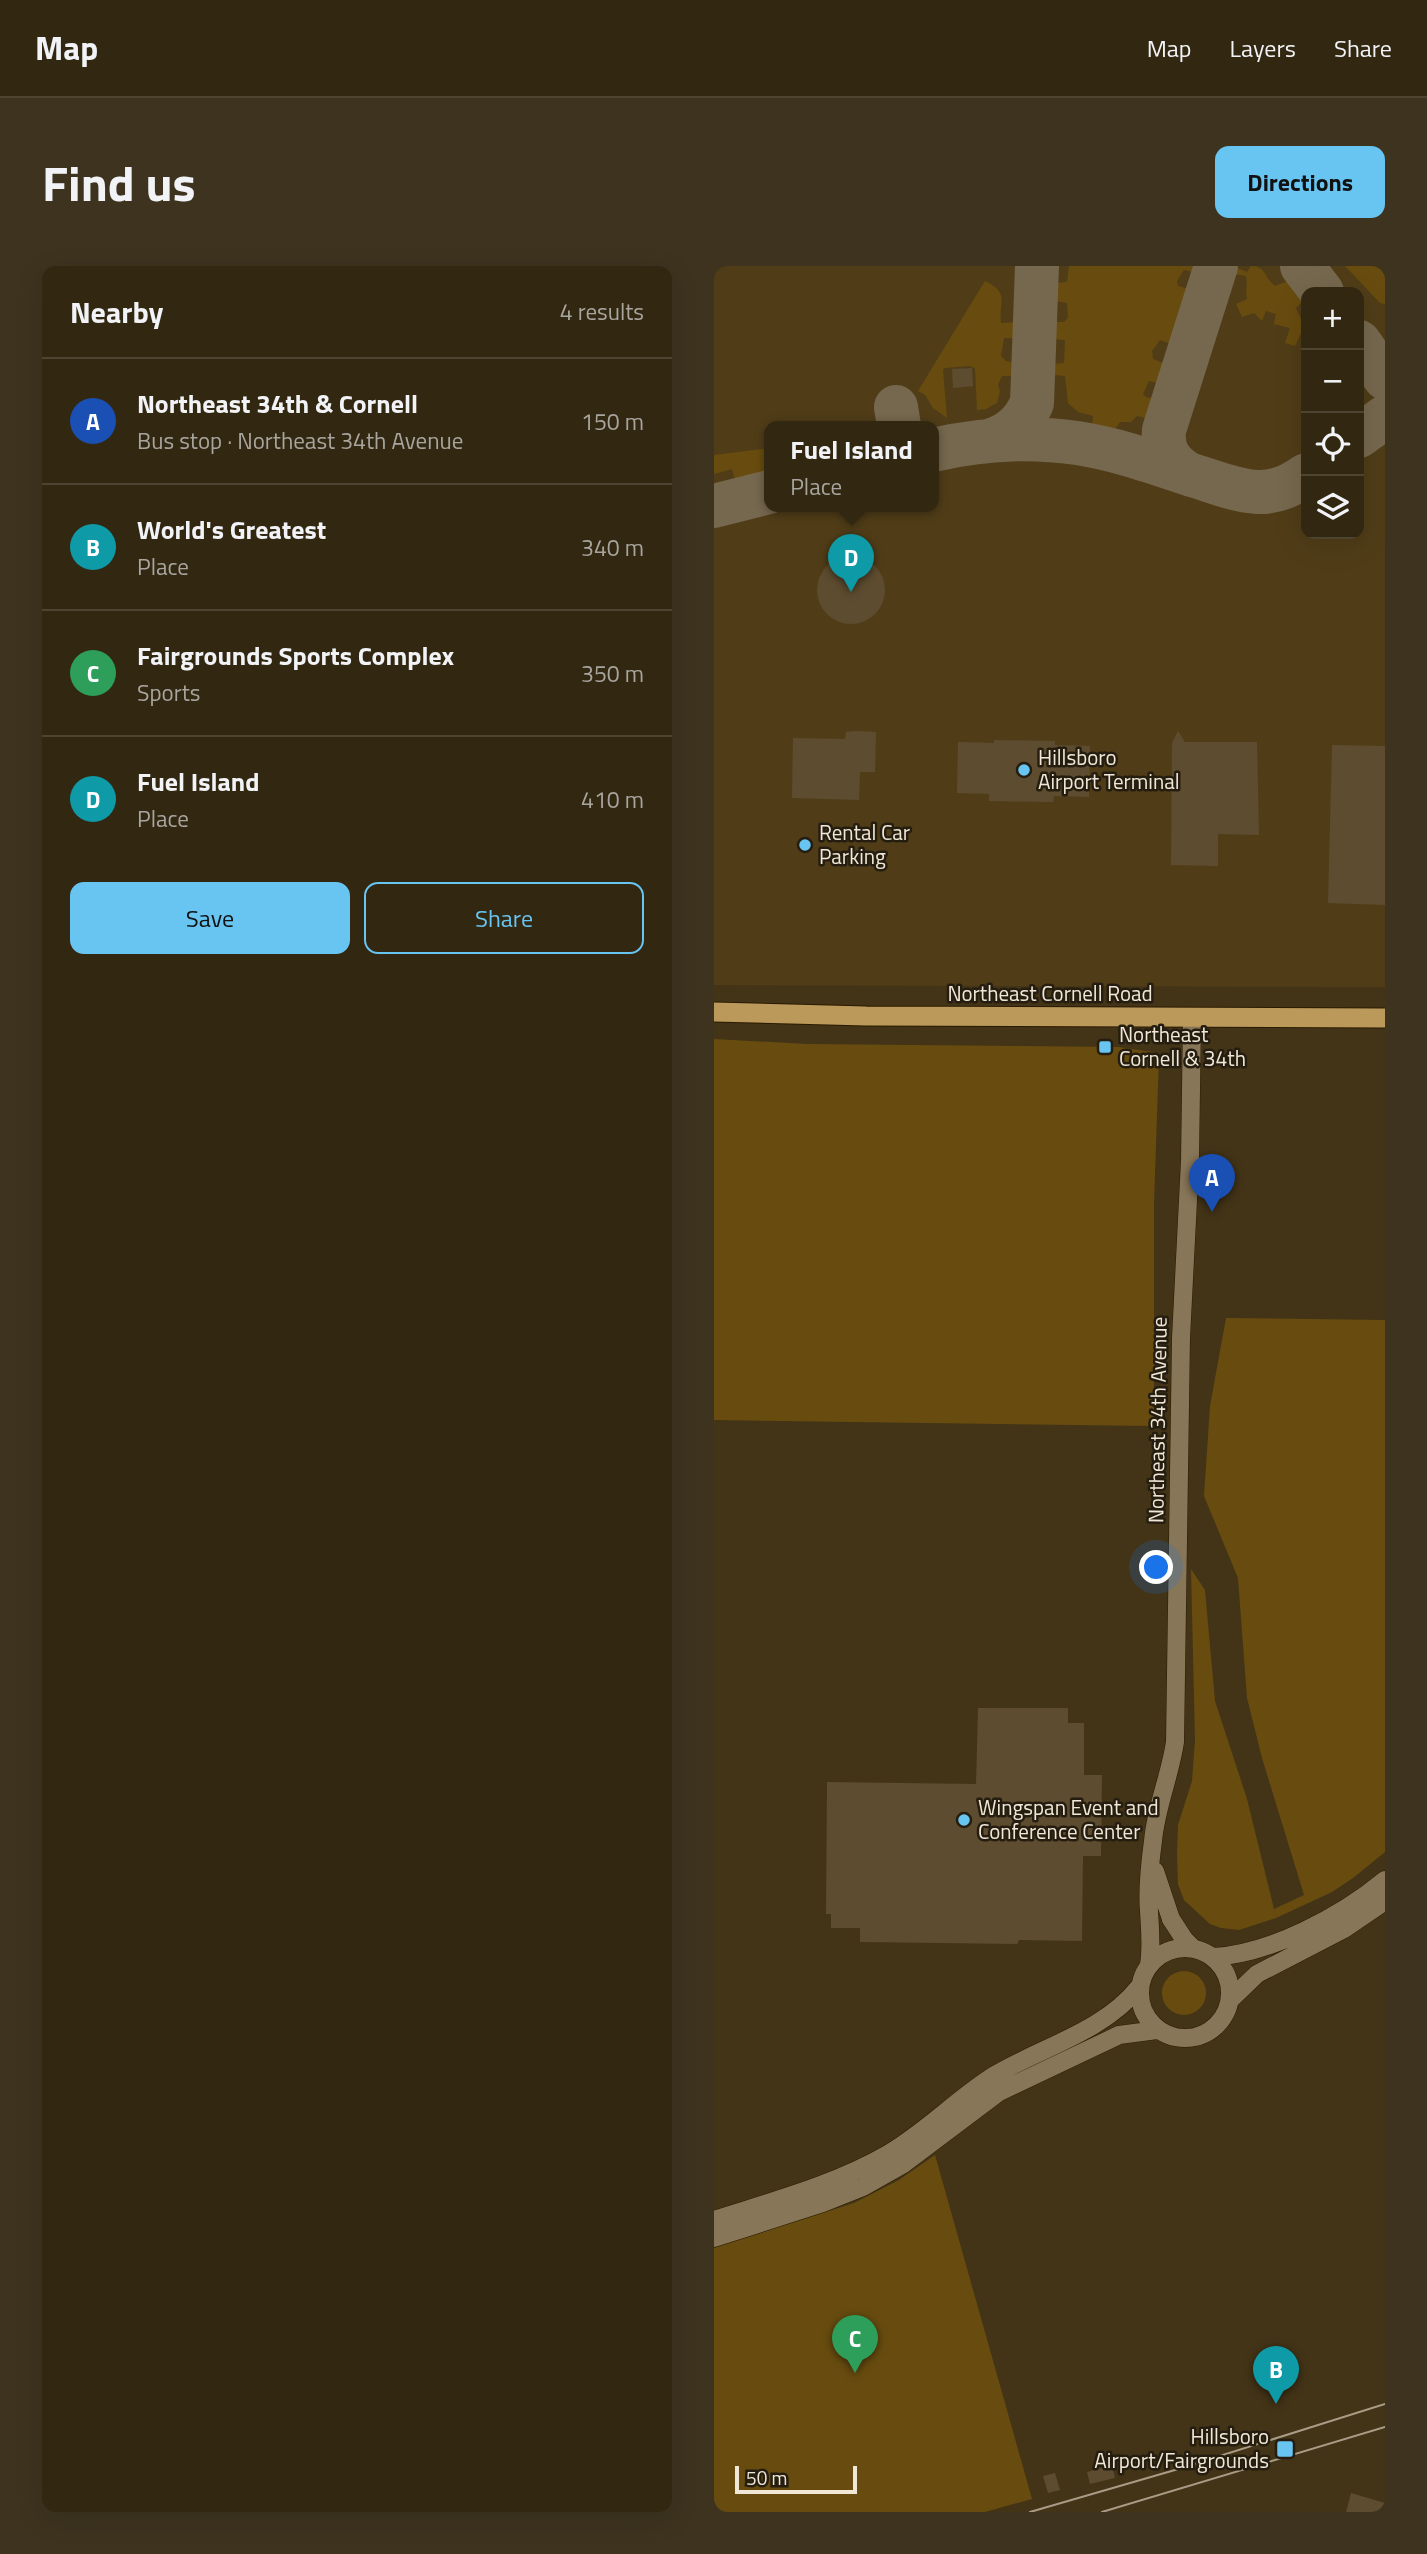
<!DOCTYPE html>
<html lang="en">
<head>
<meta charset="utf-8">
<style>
	body { margin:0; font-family:"Titillium Web",sans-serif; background:#3d331f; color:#f1f3f6 }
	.controls { position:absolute; right:21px; top:21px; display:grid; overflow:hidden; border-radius:14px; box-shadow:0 7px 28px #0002 }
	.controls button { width:63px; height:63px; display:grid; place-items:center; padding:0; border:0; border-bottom:2px solid #4d4431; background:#322711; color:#f1f3f6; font:35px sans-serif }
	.scale { position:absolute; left:21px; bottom:18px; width:122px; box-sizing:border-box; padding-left:7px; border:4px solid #f1e7d6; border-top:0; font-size:19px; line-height:24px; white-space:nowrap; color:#f1e7d6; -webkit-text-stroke:5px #241d10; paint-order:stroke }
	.you { position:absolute; left:443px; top:1302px; width:24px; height:24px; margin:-18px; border:5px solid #fff; border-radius:50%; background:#1a73e8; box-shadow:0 0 0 10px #1a73e833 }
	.badge { display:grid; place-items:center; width:46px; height:46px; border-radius:50%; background:#68c4f0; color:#fff; font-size:23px; font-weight:700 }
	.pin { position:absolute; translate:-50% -58px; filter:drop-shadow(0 2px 4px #0008) }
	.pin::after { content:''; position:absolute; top:37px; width:24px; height:21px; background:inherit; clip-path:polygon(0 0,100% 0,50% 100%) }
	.popup { position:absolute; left:50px; top:155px; width:175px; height:91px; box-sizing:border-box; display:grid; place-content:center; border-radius:14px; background:#322711; filter:drop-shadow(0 2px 5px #0005); font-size:23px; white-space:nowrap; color:#a8a59f }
	.popup b { font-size:26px; color:#f1f3f6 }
	.popup::after { content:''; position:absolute; left:50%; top:100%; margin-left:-14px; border:14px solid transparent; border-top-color:#322711 }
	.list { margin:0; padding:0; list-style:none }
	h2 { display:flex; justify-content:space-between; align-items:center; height:91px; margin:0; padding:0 28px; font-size:30px }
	h2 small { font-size:23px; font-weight:400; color:#a8a59f }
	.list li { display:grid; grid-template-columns:46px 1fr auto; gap:21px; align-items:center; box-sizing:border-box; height:126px; padding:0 28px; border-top:2px solid #4d4431 }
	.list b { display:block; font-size:26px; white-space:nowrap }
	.list p { margin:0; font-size:23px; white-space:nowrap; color:#a8a59f }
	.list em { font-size:23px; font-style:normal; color:#a8a59f }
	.actions { display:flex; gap:14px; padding:21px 28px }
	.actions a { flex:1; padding:16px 0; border:2px solid #68c4f0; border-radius:14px; text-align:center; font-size:24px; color:#68c4f0 }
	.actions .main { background:#68c4f0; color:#111 }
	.icon { flex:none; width:38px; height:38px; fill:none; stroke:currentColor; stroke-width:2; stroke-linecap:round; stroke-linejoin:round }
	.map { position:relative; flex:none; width:671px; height:2246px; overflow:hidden; border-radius:14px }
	header { display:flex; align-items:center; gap:42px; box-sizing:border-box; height:98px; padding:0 35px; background:#322711; border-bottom:2px solid #4d4431 }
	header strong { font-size:33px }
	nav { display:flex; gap:38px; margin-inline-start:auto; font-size:24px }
	.intro { display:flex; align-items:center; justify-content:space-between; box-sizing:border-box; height:168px; padding:0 42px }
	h1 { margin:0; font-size:49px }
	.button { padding:18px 32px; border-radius:14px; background:#68c4f0; color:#111; font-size:24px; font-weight:700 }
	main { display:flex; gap:42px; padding:0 42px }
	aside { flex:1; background:#322711; border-radius:14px; box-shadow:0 7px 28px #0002 }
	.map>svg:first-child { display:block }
	.built { fill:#503d18; fill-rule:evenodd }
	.green { fill:#684c0f }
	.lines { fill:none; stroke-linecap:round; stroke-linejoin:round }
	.taxiway { stroke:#76684e; stroke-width:44 }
	.building { fill:#5d4c2f }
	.minor-casing { stroke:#2a1b00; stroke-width:19 }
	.tertiary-casing { stroke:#2a1b00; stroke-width:19 }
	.trunk-casing { stroke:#2a1b00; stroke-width:21 }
	.minor { stroke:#887658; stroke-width:18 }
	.tertiary { stroke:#887658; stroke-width:18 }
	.trunk { stroke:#bb995b; stroke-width:19 }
	.tram { stroke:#a89c86; stroke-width:2 }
	.poi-dot { fill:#68c4f0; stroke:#241d10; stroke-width:2.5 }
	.labels { text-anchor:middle; stroke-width:5; stroke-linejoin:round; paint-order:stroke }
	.poi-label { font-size:21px; fill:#f1e7d6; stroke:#241d10; text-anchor:start }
	.street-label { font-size:21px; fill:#f1e7d6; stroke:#241d10 }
</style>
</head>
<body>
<header>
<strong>Map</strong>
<nav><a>Map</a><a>Layers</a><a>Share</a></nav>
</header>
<div class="intro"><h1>Find us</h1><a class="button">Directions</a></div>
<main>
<aside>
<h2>Nearby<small>4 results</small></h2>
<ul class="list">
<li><span class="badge" style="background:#1a4fb4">A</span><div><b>Northeast 34th &amp; Cornell</b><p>Bus stop · Northeast 34th Avenue</p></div><em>150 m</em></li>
<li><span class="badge" style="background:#0f9aa8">B</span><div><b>World's Greatest</b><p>Place</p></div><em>340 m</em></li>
<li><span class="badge" style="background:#2e9e5b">C</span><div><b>Fairgrounds Sports Complex</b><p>Sports</p></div><em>350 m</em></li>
<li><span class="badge" style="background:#0f9aa8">D</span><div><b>Fuel Island</b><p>Place</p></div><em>410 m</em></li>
</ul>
<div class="actions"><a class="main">Save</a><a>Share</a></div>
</aside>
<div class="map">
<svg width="671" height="2246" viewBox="0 0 671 2246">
	<rect width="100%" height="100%" fill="#433417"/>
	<path class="built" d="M0,0H671V721L0,719ZM592,26H645V268H592ZM55,160H219V240H55Z"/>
	<path class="green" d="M355,0H482L480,6L470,4L463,15L464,20L475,23L457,78L446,74L438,85L439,93L451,98L445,117L435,115L429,128L432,131L440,133L432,152L423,150L417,156H406L400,165L378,161L379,150L364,146L354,137L351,110L339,109V98L350,97L351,74L340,73V56H350L354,52L353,37L341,35V17L353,16Z
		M537,0C552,0 551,13 561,20L572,16L579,17L590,34L582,42L590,60L581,80L571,77L576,62L560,58L562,48L552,45L548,55L540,47L528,51L522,38L533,33C531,25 534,19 532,10L519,8L521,1L533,6Z
		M631,0H671V38L666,37Z
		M271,15C297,28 284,36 287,57L303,56L302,72H290L287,90L292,95L302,97L301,110H288L284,119L286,125L283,137L272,143L263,144L261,102L255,100L231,102L229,104L233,152L219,142L211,129L204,125Z
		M55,182V206L21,214L18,203L0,208V189Z
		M0,773L93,778L404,781L439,786L445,791L440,937V1153L437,1160L0,1154Z
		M512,1052L671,1054V1586L639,1612L618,1626L562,1652L525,1664L507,1662L496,1658L470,1634L464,1618L463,1589L464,1559L478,1515L481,1474L477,1303L491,1324L501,1435L533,1533L560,1643L590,1629L548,1492L533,1432L524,1312L490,1230L496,1140Z
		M448 1727a22 22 0 1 1 44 0a22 22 0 1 1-44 0Z
		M221,1889L318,2233L271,2246H0V1982L140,1937L185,1914Z"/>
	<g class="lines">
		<path class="taxiway" d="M588,0L608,26
			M645,76L671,112
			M182,141L185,160
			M645,170L671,151
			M275,175C296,169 309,157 318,137L323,0
			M219,184C266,173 315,170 363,177C403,183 442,197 481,210C501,216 522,225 543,226C562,227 577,220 592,209
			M473,207C456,197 448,184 450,164L502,0
			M0,240L55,226"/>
	</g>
	<path class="building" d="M258,102L259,120L239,122L238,103Z
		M103 324a34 34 0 1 1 68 0a34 34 0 1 1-68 0Z
		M141,465L162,466L161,506H146L145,534L78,532L79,472L131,473L132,466Z
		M464,465L471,476H543L545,569L504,568V600L457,599L458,477Z
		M280,474L341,475V479L376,480L375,531L340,530L339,536L275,535V528L243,527L244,476L280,477Z
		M618,479L671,480V639L614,637Z
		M264,1442H354V1457H370V1509H388L387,1590H369L368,1675L305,1674L303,1678L146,1676V1662H117V1648H112L113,1516L262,1518Z
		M398,2199L401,2212L376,2218L373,2206Z
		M341,2207L346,2224L334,2227L329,2210Z
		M637,2227L671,2237V2246H632Z"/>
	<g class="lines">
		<g class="minor-casing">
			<path id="minor" d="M457,1653L470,1673L479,1682"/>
		</g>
		<g class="tertiary-casing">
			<path id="tertiary" d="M441,1605L457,1653
				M426 1727a45 45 0 1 1 90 0a45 45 0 1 1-90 0Z
				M499,1691C556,1688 628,1650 671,1614
				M435,1699C438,1680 436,1664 435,1645C433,1623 436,1597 439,1575C442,1541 456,1510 461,1476L467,1072L476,895L478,752
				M516,1734L543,1708L630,1663L671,1635
				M0,1954C59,1935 120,1919 174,1888C212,1866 244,1832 281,1809C330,1780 389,1766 425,1721
				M0,1972L109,1937L149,1921L188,1899L285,1826L405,1769L443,1764"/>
		</g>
		<g class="trunk-casing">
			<path id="trunk" d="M0,746L152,750L671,752"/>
		</g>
		<use href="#minor" class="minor"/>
		<use href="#tertiary" class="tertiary"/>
		<use href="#trunk" class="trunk"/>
		<path class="tram" d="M316,2246L461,2204L671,2138
			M388,2246L671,2161"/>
	</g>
	<g class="poi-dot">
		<circle cx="310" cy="504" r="7"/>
		<circle cx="91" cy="579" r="7"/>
		<rect x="384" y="774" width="14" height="14" rx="3.5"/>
		<circle cx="250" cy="1554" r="7"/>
		<rect x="562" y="2174" width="18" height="18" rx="3.5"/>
	</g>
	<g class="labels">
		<g class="poi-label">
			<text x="324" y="499">Hillsboro<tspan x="324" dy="24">Airport Terminal</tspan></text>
			<text x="105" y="574">Rental Car<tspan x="105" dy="24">Parking</tspan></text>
			<text x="405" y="776">Northeast<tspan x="405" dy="24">Cornell &amp; 34th</tspan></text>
			<text x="264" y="1549">Wingspan Event and<tspan x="264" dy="24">Conference Center</tspan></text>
			<text x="555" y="2178" text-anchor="end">Hillsboro<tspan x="555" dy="24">Airport/Fairgrounds</tspan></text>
		</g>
		<g class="street-label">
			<text x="336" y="735">Northeast Cornell Road</text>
			<text transform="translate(444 1154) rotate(-89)" y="7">Northeast 34th Avenue</text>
		</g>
	</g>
</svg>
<div class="controls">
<button>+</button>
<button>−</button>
<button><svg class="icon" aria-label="locate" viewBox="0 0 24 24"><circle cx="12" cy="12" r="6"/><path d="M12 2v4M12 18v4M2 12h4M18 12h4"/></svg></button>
<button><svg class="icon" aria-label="layers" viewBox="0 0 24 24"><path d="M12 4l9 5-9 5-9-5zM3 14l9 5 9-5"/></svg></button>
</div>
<div class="scale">50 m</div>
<div class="you"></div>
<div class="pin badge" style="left:498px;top:946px;background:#1a4fb4">A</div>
<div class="pin badge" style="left:562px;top:2138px;background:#0f9aa8">B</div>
<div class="pin badge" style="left:141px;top:2107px;background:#2e9e5b">C</div>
<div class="pin badge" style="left:137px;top:326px;background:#0f9aa8">D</div>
<div class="popup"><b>Fuel Island</b>Place</div>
</div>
</main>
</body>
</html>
